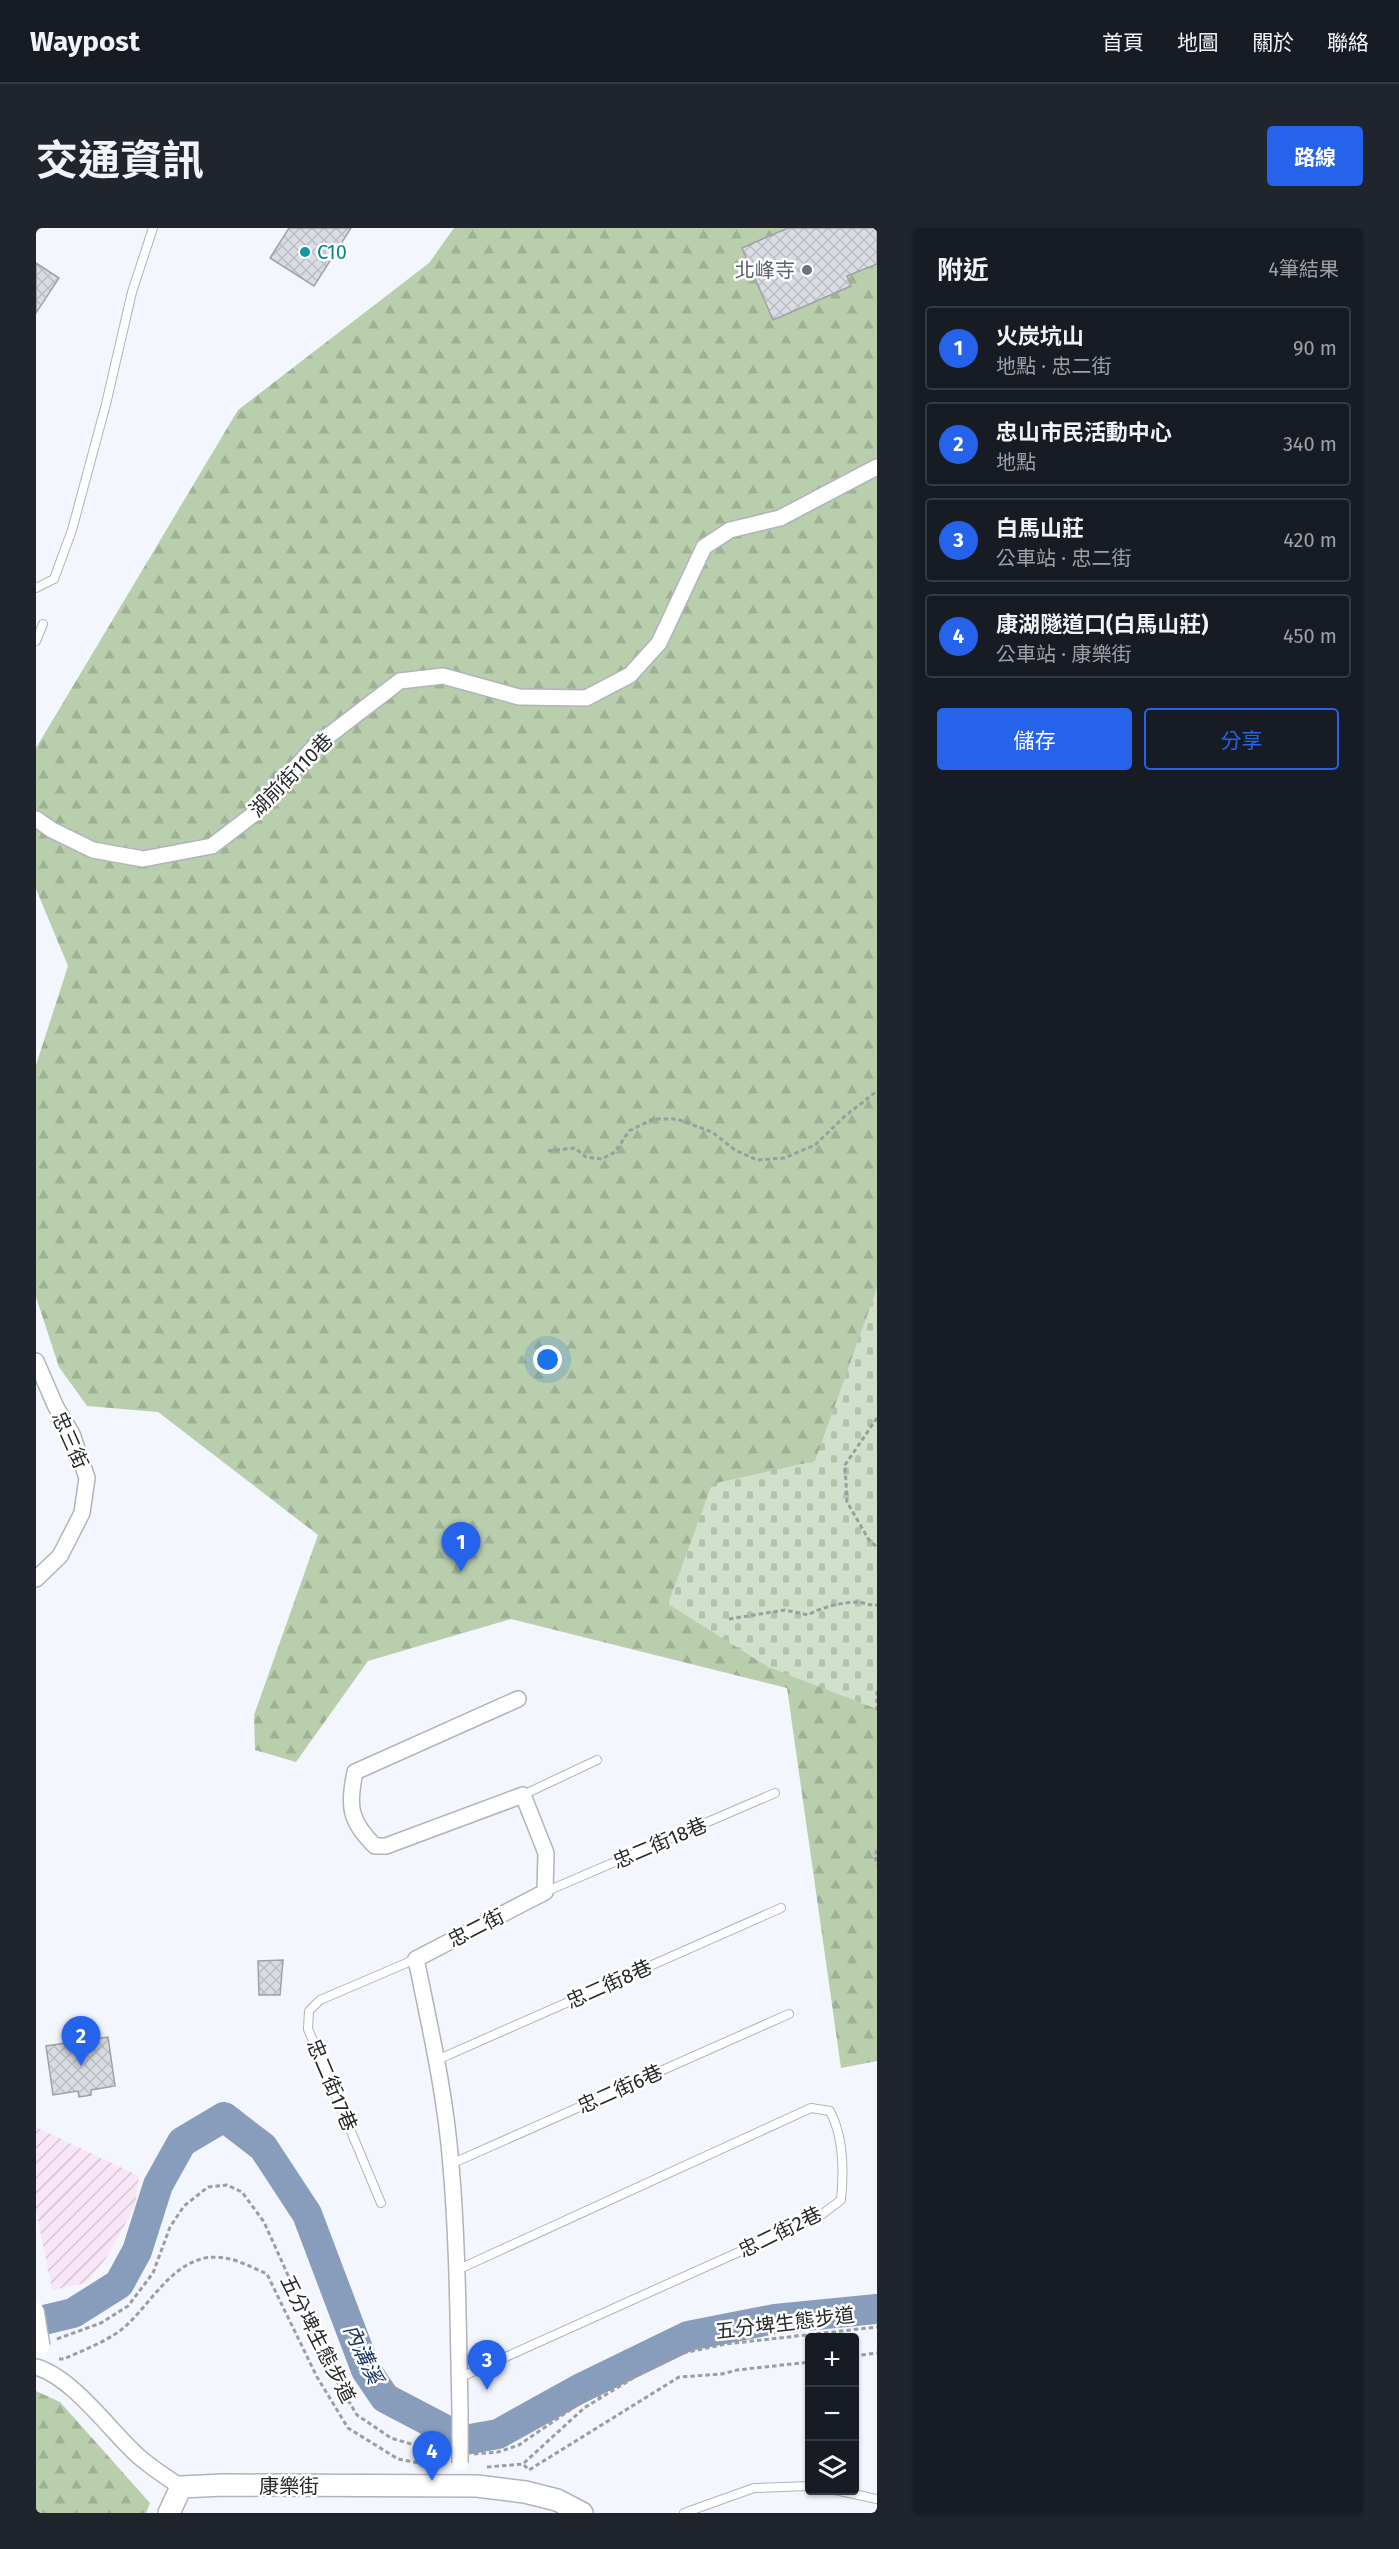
<!DOCTYPE html>
<html lang="zh-TW">
<head>
<meta charset="utf-8">
<style>
	body { margin:0; font-family:"Fira Sans","Noto Sans TC",sans-serif; background:#20242c; color:#f1f3f6 }
	.controls { position:absolute; right:18px; bottom:18px; display:grid; overflow:hidden; border-radius:6px; box-shadow:0 2px 4px #0004 }
	.controls button { width:54px; height:54px; display:grid; place-items:center; padding:0; border:0; border-bottom:2px solid #363941; background:#171b24; color:#f1f3f6; font:30px sans-serif }
	.you { position:absolute; left:512px; top:1132px; width:21px; height:21px; margin:-15px; border:4px solid #fff; border-radius:50%; background:#1a73e8; box-shadow:0 0 0 9px #1a73e833 }
	.badge { display:grid; place-items:center; width:39px; height:39px; border-radius:50%; background:#2563eb; color:#fff; font-size:20px; font-weight:700 }
	.pin { position:absolute; translate:-50% -50px; filter:drop-shadow(0 2px 3px #0008) }
	.pin::after { content:''; position:absolute; top:32px; width:21px; height:18px; background:inherit; clip-path:polygon(0 0,100% 0,50% 100%) }
	.list { margin:0; padding:0; list-style:none }
	h2 { display:flex; justify-content:space-between; align-items:center; height:78px; margin:0; padding:0 24px; font-size:26px }
	h2 small { font-size:20px; font-weight:400; color:#9ea1a6 }
	.list li { display:grid; grid-template-columns:39px 1fr auto; gap:18px; align-items:center; box-sizing:border-box; height:84px; margin:0 12px 12px; padding:0 12px; border:2px solid #363941; border-radius:6px }
	.list b { display:block; font-size:22px; white-space:nowrap }
	.list p { margin:0; font-size:20px; white-space:nowrap; color:#9ea1a6 }
	.list em { font-size:20px; font-style:normal; color:#9ea1a6 }
	.actions { display:flex; gap:12px; padding:18px 24px }
	.actions a { flex:1; padding:14px 0; border:2px solid #2563eb; border-radius:6px; text-align:center; font-size:21px; color:#2563eb }
	.actions .main { background:#2563eb; color:#fff }
	.icon { flex:none; width:33px; height:33px; fill:none; stroke:currentColor; stroke-width:2; stroke-linecap:round; stroke-linejoin:round }
	.map { position:relative; flex:none; width:841px; height:2285px; overflow:hidden; border-radius:6px }
	header { display:flex; align-items:center; gap:36px; box-sizing:border-box; height:84px; padding:0 30px; background:#171b24; border-bottom:2px solid #363941 }
	header strong { font-size:28px }
	nav { display:flex; gap:33px; margin-inline-start:auto; font-size:21px }
	.intro { display:flex; align-items:center; justify-content:space-between; box-sizing:border-box; height:144px; padding:0 36px }
	h1 { margin:0; font-size:42px }
	.button { padding:15px 27px; border-radius:6px; background:#2563eb; color:#fff; font-size:21px; font-weight:700 }
	main { display:flex; gap:36px; padding:0 36px }
	aside { flex:1; background:#171b24; border-radius:6px; box-shadow:0 2px 4px #0004 }
	.map>svg:first-child { display:block }
	.industrial { fill:url(#industrial-furrows) }
	.forest { fill:url(#forest-firs) }
	.cemetery { fill:url(#cemetery-stones) }
	.lines { fill:none; stroke-linecap:round; stroke-linejoin:round }
	.river { stroke:#889cbc; stroke-width:30 }
	.building { fill:url(#building-cross-hatch); stroke:#9ea1a7; stroke-width:1.5 }
	.lane-casing { stroke:#b0b3b9; stroke-width:10 }
	.street-casing { stroke:#b0b3b9; stroke-width:18 }
	.secondary-casing { stroke:#b0b3b9; stroke-width:24 }
	.path { stroke:#9b9da1; stroke-width:3; stroke-dasharray:4.5 3; stroke-linecap:butt }
	.lane { stroke:#fff; stroke-width:8 }
	.street { stroke:#fff; stroke-width:15 }
	.secondary { stroke:#fff; stroke-width:21 }
	.street-bridge-casing { stroke:#b0b3b9; stroke-width:18; stroke-linecap:butt }
	.street-bridge { stroke:#fff; stroke-width:15 }
	.culture-dot { fill:#0f9aa8; stroke:#fff; stroke-width:2 }
	.worship-dot { fill:#6b7280; stroke:#fff; stroke-width:2 }
	.labels { text-anchor:middle; stroke-width:5; stroke-linejoin:round; paint-order:stroke }
	.culture-label { font-size:20px; fill:#0d838f; stroke:#fff; text-anchor:start }
	.worship-label { font-size:20px; fill:#5b616d; stroke:#fff; text-anchor:end }
	.street-label { font-size:20px; fill:#27282a; stroke:#fff }
	.water-label { font-size:21px; font-style:italic; fill:#1d3762; stroke:#fff }
</style>
</head>
<body>
<header>
<strong>Waypost</strong>
<nav><a>首頁</a><a>地圖</a><a>關於</a><a>聯絡</a></nav>
</header>
<div class="intro"><h1>交通資訊</h1><a class="button">路線</a></div>
<main>
<div class="map">
<svg width="841" height="2285" viewBox="0 0 841 2285">
	<defs>
		<pattern id="industrial-furrows" width="10" height="10" patternUnits="userSpaceOnUse" patternTransform="scale(1.5)"><rect width="10" height="10" fill="#f8e6f7"/><path d="M-1 1l2-2M0 10L10 0M9 11l2-2" fill="none" stroke="#d5c5d4"/></pattern>
		<pattern id="forest-firs" width="22" height="20" patternUnits="userSpaceOnUse" patternTransform="scale(1.5)"><rect width="22" height="20" fill="#b8cead"/><path d="M5 1l3.5 6h-7zM16 11l3.5 6h-7z" fill="#9eb195"/></pattern>
		<pattern id="cemetery-stones" width="16" height="16" patternUnits="userSpaceOnUse" patternTransform="scale(1.5)"><rect width="16" height="16" fill="#d1e0ca"/><path d="M2 7V4a2 2 0 0 1 4 0v3zM10 15v-3a2 2 0 0 1 4 0v3z" fill="#b3c0ae"/></pattern>
		<pattern id="building-cross-hatch" width="8" height="8" patternUnits="userSpaceOnUse" patternTransform="scale(1.5)"><rect width="8" height="8" fill="#d9dce2"/><path d="M0 0l8 8M0 8l8-8" fill="none" stroke="#babdc2"/></pattern>
	</defs>
	<rect width="100%" height="100%" fill="#f3f6fc"/>
	<path class="industrial" d="M0,1899L103,1948L99,1978L71,2029L50,2055L16,2062L0,1982Z"/>
	<path class="forest" d="M418,0H841V1833L805,1840L751,1460L475,1391L332,1433L260,1534L219,1522L218,1487L282,1307L122,1184L51,1178L23,1139L0,1069V837L32,738L0,661V520L202,182L393,35Z
		M0,2163L24,2174L114,2275L110,2285H0Z"/>
	<path class="cemetery" d="M841,1060V1481L732,1439L632,1376L676,1256L779,1233Z"/>
	<g class="lines">
		<path class="river" d="M0,2094L37,2085L83,2056L101,2023L122,1957L146,1914L188,1889L227,1919L271,1986L330,2142L349,2170L429,2212L462,2206L543,2161L652,2108L739,2091L841,2081"/>
	</g>
	<path class="building" d="M253,0H315L278,58L234,30Z
		M752,0H841V36L811,48L815,58L737,92L706,20Z
		M0,35L23,50L0,85Z
		M247,1732L244,1767H223L222,1733Z
		M72,1809L79,1858L55,1862V1867L43,1869L42,1863L17,1867L10,1818Z"/>
	<g class="lines">
		<g class="lane-casing">
			<path id="lane" d="M0,360L18,351L36,302L70,176L96,64L117,0
				M0,413L7,396
				M487,1567L561,1532
				M509,1664L739,1565
				M401,1832L745,1680
				M415,1936L753,1786
				M345,1975L272,1801L273,1783L284,1772L380,1731
				M421,2042L775,1880L794,1883C808,1910 808,1943 805,1972L785,1987L423,2150
				M799,2262L841,2271
				M648,2285L718,2260L774,2258"/>
		</g>
		<g class="street-casing">
			<path id="street" d="M0,591L16,602L57,622L107,631L176,618L219,585L279,518L364,453L407,448L483,469L550,470L594,447L623,415L668,319L694,302L744,290L841,239
				M0,1133L20,1179L36,1206L51,1250L46,1285L24,1328L0,1351
				M0,2139C36,2149 73,2201 100,2226C114,2239 130,2249 145,2259
				M424,2181C422,2100 422,2019 415,1938C410,1869 394,1799 380,1731L509,1664L510,1625L487,1567L350,1618H339C313,1593 312,1577 319,1544L482,1471"/>
		</g>
		<g class="secondary-casing">
			<path id="secondary" d="M133,2285L145,2259L187,2257L441,2258L489,2264L521,2272L546,2285"/>
		</g>
		<path class="path" d="M512,923L539,920L550,929L566,931L579,924L593,903L617,891H641L676,904L699,922L721,932L748,930L779,917L809,888L841,863
			M841,1190L809,1237L811,1274L833,1312L841,1319
			M693,1391L749,1382L772,1387C786,1379 806,1374 823,1374C829,1375 834,1378 841,1377
			M841,1463V1484
			M841,1622L839,1628L841,1637
			M21,2111L65,2095L92,2078L117,2045L134,1999L148,1978L172,1959L191,1957L206,1964L228,1994L297,2147L321,2187L355,2210L408,2226
			M818,2128L841,2125
			M23,2131H28C49,2121 76,2112 93,2095C124,2064 148,2015 201,2033C212,2037 222,2042 231,2046L281,2149L312,2200L362,2231L399,2238
			M438,2226L462,2224L483,2217L560,2164L564,2169
			M488,2235L548,2180L620,2136L647,2125L690,2116L841,2099
			M451,2239L487,2236L493,2242L643,2149L686,2146L701,2142L774,2134"/>
		<use href="#lane" class="lane"/>
		<use href="#street" class="street"/>
		<use href="#secondary" class="secondary"/>
		<g class="street-bridge-casing">
			<path id="street-bridge" d="M0,2082L6,2118
				M424,2181V2235"/>
		</g>
		<use href="#street-bridge" class="street-bridge"/>
	</g>
	<circle class="culture-dot" cx="269" cy="24" r="6"/>
	<circle class="worship-dot" cx="771" cy="42" r="6"/>
	<g class="labels">
		<g class="culture-label">
			<text x="281" y="31">C10</text>
		</g>
		<g class="worship-label">
			<text x="759" y="49">北峰寺</text>
		</g>
		<g class="street-label">
			<text transform="translate(255 547) rotate(-45)" y="7">湖前街110巷</text>
			<text transform="translate(34 1212) rotate(66)" y="7">忠三街</text>
			<text transform="translate(624 1615) rotate(-23)" y="7">忠二街18巷</text>
			<text transform="translate(440 1700) rotate(-27)" y="7">忠二街</text>
			<text transform="translate(573 1756) rotate(-24)" y="7">忠二街8巷</text>
			<text transform="translate(296 1857) rotate(67)" y="7">忠二街17巷</text>
			<text transform="translate(584 1861) rotate(-24)" y="7">忠二街6巷</text>
			<text transform="translate(744 2004) rotate(-26)" y="7">忠二街2巷</text>
			<text transform="translate(749 2095) rotate(-7)" y="7">五分埤生態步道</text>
			<text transform="translate(282 2111) rotate(63)" y="7">五分埤生態步道</text>
			<text x="253" y="2265">康樂街</text>
		</g>
		<g class="water-label">
			<text transform="translate(327 2126) rotate(65)" y="7">內溝溪</text>
		</g>
	</g>
</svg>
<div class="controls">
<button>+</button>
<button>−</button>
<button><svg class="icon" aria-label="layers" viewBox="0 0 24 24"><path d="M12 4l9 5-9 5-9-5zM3 14l9 5 9-5"/></svg></button>
</div>
<div class="you"></div>
<div class="pin badge" style="left:425px;top:1344px">1</div>
<div class="pin badge" style="left:45px;top:1838px">2</div>
<div class="pin badge" style="left:451px;top:2162px">3</div>
<div class="pin badge" style="left:396px;top:2253px">4</div>
</div>
<aside>
<h2>附近<small>4筆結果</small></h2>
<ul class="list">
<li><span class="badge">1</span><div><b>火炭坑山</b><p>地點 · 忠二街</p></div><em>90 m</em></li>
<li><span class="badge">2</span><div><b>忠山市民活動中心</b><p>地點</p></div><em>340 m</em></li>
<li><span class="badge">3</span><div><b>白馬山莊</b><p>公車站 · 忠二街</p></div><em>420 m</em></li>
<li><span class="badge">4</span><div><b>康湖隧道口(白馬山莊)</b><p>公車站 · 康樂街</p></div><em>450 m</em></li>
</ul>
<div class="actions"><a class="main">儲存</a><a>分享</a></div>
</aside>
</main>
</body>
</html>
